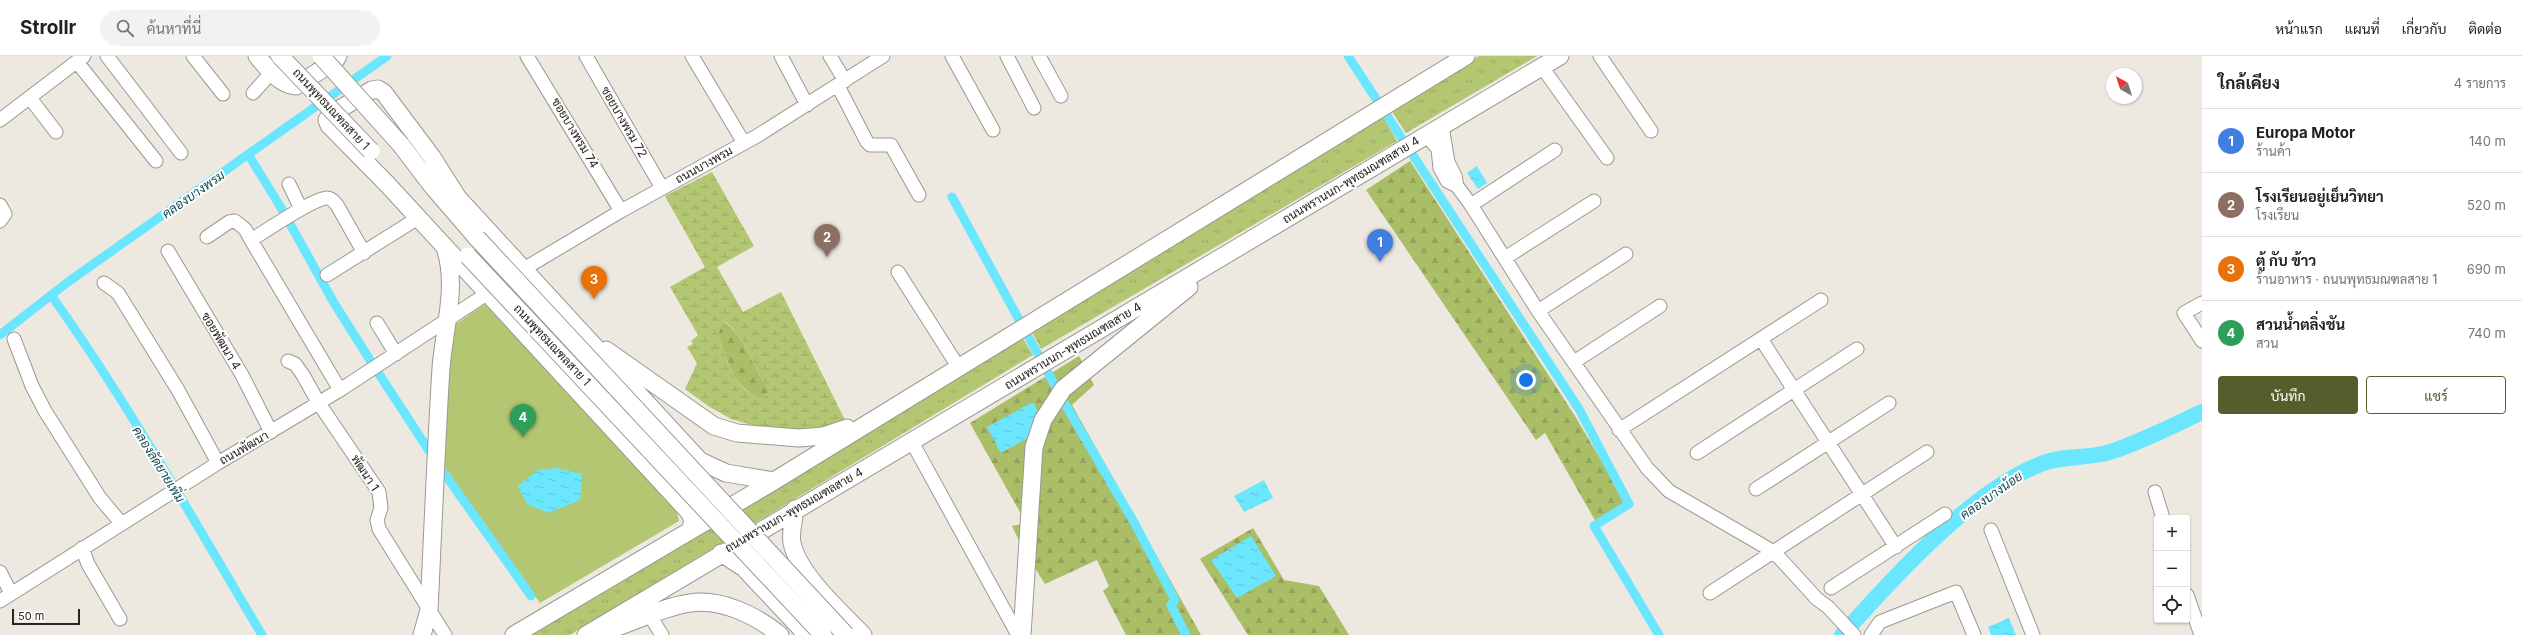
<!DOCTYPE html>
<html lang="th">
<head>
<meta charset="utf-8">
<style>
	body { margin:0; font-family:Inter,Sarabun,sans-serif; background:#f2f2f2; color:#202124 }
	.controls { position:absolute; right:12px; bottom:12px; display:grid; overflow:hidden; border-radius:4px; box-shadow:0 1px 3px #0004 }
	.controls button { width:36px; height:36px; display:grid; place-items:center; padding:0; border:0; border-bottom:1px solid #e0e0e0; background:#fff; color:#202124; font:20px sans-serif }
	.compass { position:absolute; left:2106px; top:12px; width:36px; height:36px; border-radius:50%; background:#fff; box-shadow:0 1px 3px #0004; rotate:321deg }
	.scale { position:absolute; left:12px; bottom:10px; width:68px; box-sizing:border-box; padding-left:4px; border:2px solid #262522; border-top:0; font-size:11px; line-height:14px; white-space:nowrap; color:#262522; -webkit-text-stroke:3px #fff; paint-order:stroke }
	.you { position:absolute; left:1526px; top:324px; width:14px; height:14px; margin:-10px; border:3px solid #fff; border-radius:50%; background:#1a73e8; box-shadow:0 0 0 6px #1a73e833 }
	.badge { display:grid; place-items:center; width:26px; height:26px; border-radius:50%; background:#555d2c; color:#fff; font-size:13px; font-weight:700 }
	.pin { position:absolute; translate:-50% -33px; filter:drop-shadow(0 1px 2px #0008) }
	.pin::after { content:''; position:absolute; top:21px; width:14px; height:12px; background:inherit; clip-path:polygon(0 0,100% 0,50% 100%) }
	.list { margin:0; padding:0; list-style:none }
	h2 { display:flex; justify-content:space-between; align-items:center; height:52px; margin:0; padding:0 16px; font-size:17px }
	h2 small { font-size:13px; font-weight:400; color:#757577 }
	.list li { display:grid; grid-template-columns:26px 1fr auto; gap:12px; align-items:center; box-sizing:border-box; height:64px; padding:0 16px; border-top:1px solid #e0e0e0 }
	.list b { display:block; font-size:15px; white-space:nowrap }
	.list p { margin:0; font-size:13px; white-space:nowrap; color:#757577 }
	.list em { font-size:13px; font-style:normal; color:#757577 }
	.actions { display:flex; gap:8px; padding:12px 16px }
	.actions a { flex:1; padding:9px 0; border:1px solid #555d2c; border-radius:4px; text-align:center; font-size:14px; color:#555d2c }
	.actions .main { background:#555d2c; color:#fff }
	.icon { flex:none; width:22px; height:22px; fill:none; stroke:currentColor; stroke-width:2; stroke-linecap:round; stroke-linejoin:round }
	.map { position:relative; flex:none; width:2202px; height:579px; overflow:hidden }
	header { display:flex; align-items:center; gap:24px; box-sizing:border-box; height:56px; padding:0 20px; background:#fff; border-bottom:1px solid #e0e0e0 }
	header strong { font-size:19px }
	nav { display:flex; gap:22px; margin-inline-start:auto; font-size:14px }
	.search { width:280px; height:36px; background:#f2f2f2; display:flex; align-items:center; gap:10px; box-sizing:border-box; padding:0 14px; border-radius:22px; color:#757577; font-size:15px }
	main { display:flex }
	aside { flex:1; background:#fff }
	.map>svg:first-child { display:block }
	.grass { fill:url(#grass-tufts) }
	.forest { fill:url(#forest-firs) }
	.wetland { fill:url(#wetland-marsh); fill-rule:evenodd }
	.park { fill:#b3c671 }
	.water { fill:url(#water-ripples) }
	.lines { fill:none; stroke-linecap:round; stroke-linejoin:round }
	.canal { stroke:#6ae6fe; stroke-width:9 }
	.river { stroke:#6ae6fe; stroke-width:16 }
	.minor-casing { stroke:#9b9890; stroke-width:15 }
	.major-casing { stroke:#9b9890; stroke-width:19 }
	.minor { stroke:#fff; stroke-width:13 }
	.major { stroke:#fff; stroke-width:17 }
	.major-bridge-casing { stroke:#9b9890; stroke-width:19; stroke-linecap:butt }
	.major-bridge { stroke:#fff; stroke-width:17 }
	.labels { text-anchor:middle; stroke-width:4; stroke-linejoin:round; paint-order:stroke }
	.street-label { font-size:12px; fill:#262522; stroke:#fff }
	.water-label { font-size:13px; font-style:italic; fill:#154c56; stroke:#fff }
</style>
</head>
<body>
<header>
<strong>Strollr</strong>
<div class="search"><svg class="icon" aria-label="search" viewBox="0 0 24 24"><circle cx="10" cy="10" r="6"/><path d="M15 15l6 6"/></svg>ค้นหาที่นี่</div>
<nav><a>หน้าแรก</a><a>แผนที่</a><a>เกี่ยวกับ</a><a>ติดต่อ</a></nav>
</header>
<main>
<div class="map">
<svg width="2202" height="579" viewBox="0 0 2202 579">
	<defs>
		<pattern id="grass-tufts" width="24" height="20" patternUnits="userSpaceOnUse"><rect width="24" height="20" fill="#b3c671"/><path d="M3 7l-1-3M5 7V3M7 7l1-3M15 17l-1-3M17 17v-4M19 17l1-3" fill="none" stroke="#9aaa62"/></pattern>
		<pattern id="forest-firs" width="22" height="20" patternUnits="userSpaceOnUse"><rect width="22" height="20" fill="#aabd67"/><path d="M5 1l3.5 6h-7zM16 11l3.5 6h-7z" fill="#92a259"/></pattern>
		<pattern id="wetland-marsh" width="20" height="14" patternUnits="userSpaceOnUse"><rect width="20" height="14" fill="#b3c671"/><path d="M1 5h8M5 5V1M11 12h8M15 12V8" fill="none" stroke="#9aaa62"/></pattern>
		<pattern id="water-ripples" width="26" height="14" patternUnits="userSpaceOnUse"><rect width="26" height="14" fill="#6ae6fe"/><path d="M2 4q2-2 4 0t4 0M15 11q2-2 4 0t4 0" fill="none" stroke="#5cc5d9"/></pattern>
	</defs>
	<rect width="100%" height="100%" fill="#ede9e1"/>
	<path class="grass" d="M1479,0H1537L1406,77L1391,54Z
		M1382,58L1397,85L1041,293L1032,276Z
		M1022,281L1033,299L570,579H532Z"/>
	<path class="forest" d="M1410,105L1575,360L1627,448L1596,466L1545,377L1536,384L1366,134Z
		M723,265C749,283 751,312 770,335L762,343C735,335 726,302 718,278Z
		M1079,300L1094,329L1072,349L1201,579H1126L1103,535L1109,530L1097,504L1045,528L1024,495L1012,470L1026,467L970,367Z
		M1253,472L1284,524L1319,530L1349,579H1248L1200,503Z"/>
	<path class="wetland" d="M712,116L754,190L717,211L743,256L781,236L846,366L823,380L766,373L731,363L708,350L685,333L697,307L687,291L693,288L691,285L698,279L670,231L705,211L665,140ZM724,265C749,283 751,312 770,335L762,343C735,336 726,301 718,278Z"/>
	<path class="park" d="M485,248L676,453L679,465L540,547L436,400L447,274Z"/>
	<path class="water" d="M1477,110L1487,127L1478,133L1467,117Z
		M1033,346L1047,371L1001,397L987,371Z
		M556,412L582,418L580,444L548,457L527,448L518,430L538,414Z
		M1264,424L1273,442L1244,456L1234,440Z
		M1251,480L1276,520L1237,542L1211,504Z
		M2009,562L2016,579H1991L1988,571Z"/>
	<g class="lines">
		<path class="canal" d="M1348,0L1579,353L1629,448L1594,470L1659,579
			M248,98L283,155
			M952,141L1064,346L1135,468L1175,544L1171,549L1186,579
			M289,166L334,247L370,304
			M51,239C128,347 194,465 262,579
			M0,279L68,226L387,0
			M379,318L439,410L531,540"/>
		<path class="river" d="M1842,579C1891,524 1972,434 2041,408C2062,399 2088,403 2110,396C2141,386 2172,370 2202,356"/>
		<g class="minor-casing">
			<path id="minor" d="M107,0L181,97
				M193,0L223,38
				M527,0L621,155
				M586,0L662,132
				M692,0L744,87
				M781,0L807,49
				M830,0L845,25
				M952,0L993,74
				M1007,0L1034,52
				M1039,0L1061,40
				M1600,0L1651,75
				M77,6L156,105
				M1542,11L1607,102
				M838,30L867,86L870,89H891L919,139
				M253,37L271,17
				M30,42L56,76
				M0,64L84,0
				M1442,70L1448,106L1455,120L1457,130
				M1426,79L1438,93L1440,112L1447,125L1457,130L1471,149L1538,255L1647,412L1669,435L1774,496L1817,543L1828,551L1854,579
				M289,128L301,153
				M0,149L5,158L0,165
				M1471,149L1555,94
				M207,181L229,166L235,165L245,173L251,184
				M168,195L242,319L271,376
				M1505,202L1594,145
				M522,214L621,155L757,80L883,0
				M898,216L959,312
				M327,219L418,162
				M104,227L118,237L178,334L218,407
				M2202,247L2184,257L2202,285
				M1538,255L1626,198
				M377,267L396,298
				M14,283L32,330L45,355L100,442L121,467
				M1761,283L1896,491
				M288,305L295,308L303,319L318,346L379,436L381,452L377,464L379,473L445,579
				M1574,306L1660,250
				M340,334L251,184C264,176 314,142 327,142C332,142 334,146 337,149L364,197
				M1619,374L1821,244
				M912,386L1018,579
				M1697,397L1857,293
				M1756,433L1889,347
				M2155,436L2163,462
				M1991,474L2033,579
				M82,492L88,508L120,563
				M0,516L11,537
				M1831,532L1945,458
				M1710,537L1927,396
				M2187,539L2201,579
				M0,545L218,407L340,334L488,237
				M645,552L662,579
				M1871,579L1880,566L1956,536L1974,579"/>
		</g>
		<g class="major-casing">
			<path id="major" d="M257,0C266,11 280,29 296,30L335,5L338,0
				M401,89L433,131L477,182
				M606,294L714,370L737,377L799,382L823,380L847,372
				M795,453C794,463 790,477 792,487C799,519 840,555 863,579
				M690,474L693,466L690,457L387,128L329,69L327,64L331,58L372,34L378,33L384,37L432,101L458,142L700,405L726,417L774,425
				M721,497L744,512L807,579
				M609,574C635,565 663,551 690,547C721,542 757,560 780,579
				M422,579L429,554C433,473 436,392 441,312C444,273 458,229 445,192
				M514,579L774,425L1466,0
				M586,579L1560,0
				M1022,579L1034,391L1043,364L1063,333L1189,231"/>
		</g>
		<use href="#minor" class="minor"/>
		<use href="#major" class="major"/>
		<g class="major-bridge-casing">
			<path id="major-bridge" d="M280,0L371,95
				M321,0L401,89
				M477,182L846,579
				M468,200L823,579"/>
		</g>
		<use href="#major-bridge" class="major-bridge"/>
	</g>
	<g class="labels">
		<g class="street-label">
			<text transform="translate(331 53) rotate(47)" y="4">ถนนพุทธมณฑลสาย 1</text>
			<text transform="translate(624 66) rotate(60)" y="4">ซอยบางพรม 72</text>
			<text transform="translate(575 77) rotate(59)" y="4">ซอยบางพรม 74</text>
			<text transform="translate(704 109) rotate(-29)" y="4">ถนนบางพรม</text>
			<text transform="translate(1351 124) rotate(-31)" y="4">ถนนพรานนก-พุทธมณฑลสาย 4</text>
			<text transform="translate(221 285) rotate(59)" y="4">ซอยพัฒนา 4</text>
			<text transform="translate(552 289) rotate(47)" y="4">ถนนพุทธมณฑลสาย 1</text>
			<text transform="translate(1073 290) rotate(-31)" y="4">ถนนพรานนก-พุทธมณฑลสาย 4</text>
			<text transform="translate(244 392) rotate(-30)" y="4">ถนนพัฒนา</text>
			<text transform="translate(365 417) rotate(57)" y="4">พัฒนา 1</text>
			<text transform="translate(794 454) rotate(-30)" y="4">ถนนพรานนก-พุทธมณฑลสาย 4</text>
		</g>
		<g class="water-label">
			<text transform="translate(193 138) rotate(-35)" y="5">คลองบางพรม</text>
			<text transform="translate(159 408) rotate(58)" y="5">คลองลัดยายเพิ่ม</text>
			<text transform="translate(1991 439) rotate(-35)" y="5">คลองบางน้อย</text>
		</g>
	</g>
</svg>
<div class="controls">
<button>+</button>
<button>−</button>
<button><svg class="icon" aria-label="locate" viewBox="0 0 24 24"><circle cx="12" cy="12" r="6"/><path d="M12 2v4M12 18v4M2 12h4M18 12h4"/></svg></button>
</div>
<svg class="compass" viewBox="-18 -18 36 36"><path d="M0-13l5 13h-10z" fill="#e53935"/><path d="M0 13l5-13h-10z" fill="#757577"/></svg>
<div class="scale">50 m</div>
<div class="you"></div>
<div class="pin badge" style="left:1380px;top:206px;background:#3f7fe0">1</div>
<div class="pin badge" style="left:827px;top:201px;background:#8d6e63">2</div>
<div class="pin badge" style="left:594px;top:243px;background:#e8710a">3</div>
<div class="pin badge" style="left:523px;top:381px;background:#2e9e5b">4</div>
</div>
<aside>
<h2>ใกล้เคียง<small>4 รายการ</small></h2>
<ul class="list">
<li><span class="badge" style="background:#3f7fe0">1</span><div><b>Europa Motor</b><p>ร้านค้า</p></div><em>140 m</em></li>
<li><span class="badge" style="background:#8d6e63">2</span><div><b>โรงเรียนอยู่เย็นวิทยา</b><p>โรงเรียน</p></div><em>520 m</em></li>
<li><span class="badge" style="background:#e8710a">3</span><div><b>ตู้ กับ ข้าว</b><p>ร้านอาหาร · ถนนพุทธมณฑลสาย 1</p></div><em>690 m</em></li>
<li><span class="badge" style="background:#2e9e5b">4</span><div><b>สวนน้ำตลิ่งชัน</b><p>สวน</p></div><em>740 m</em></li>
</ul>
<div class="actions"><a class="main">บันทึก</a><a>แชร์</a></div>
</aside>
</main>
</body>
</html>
